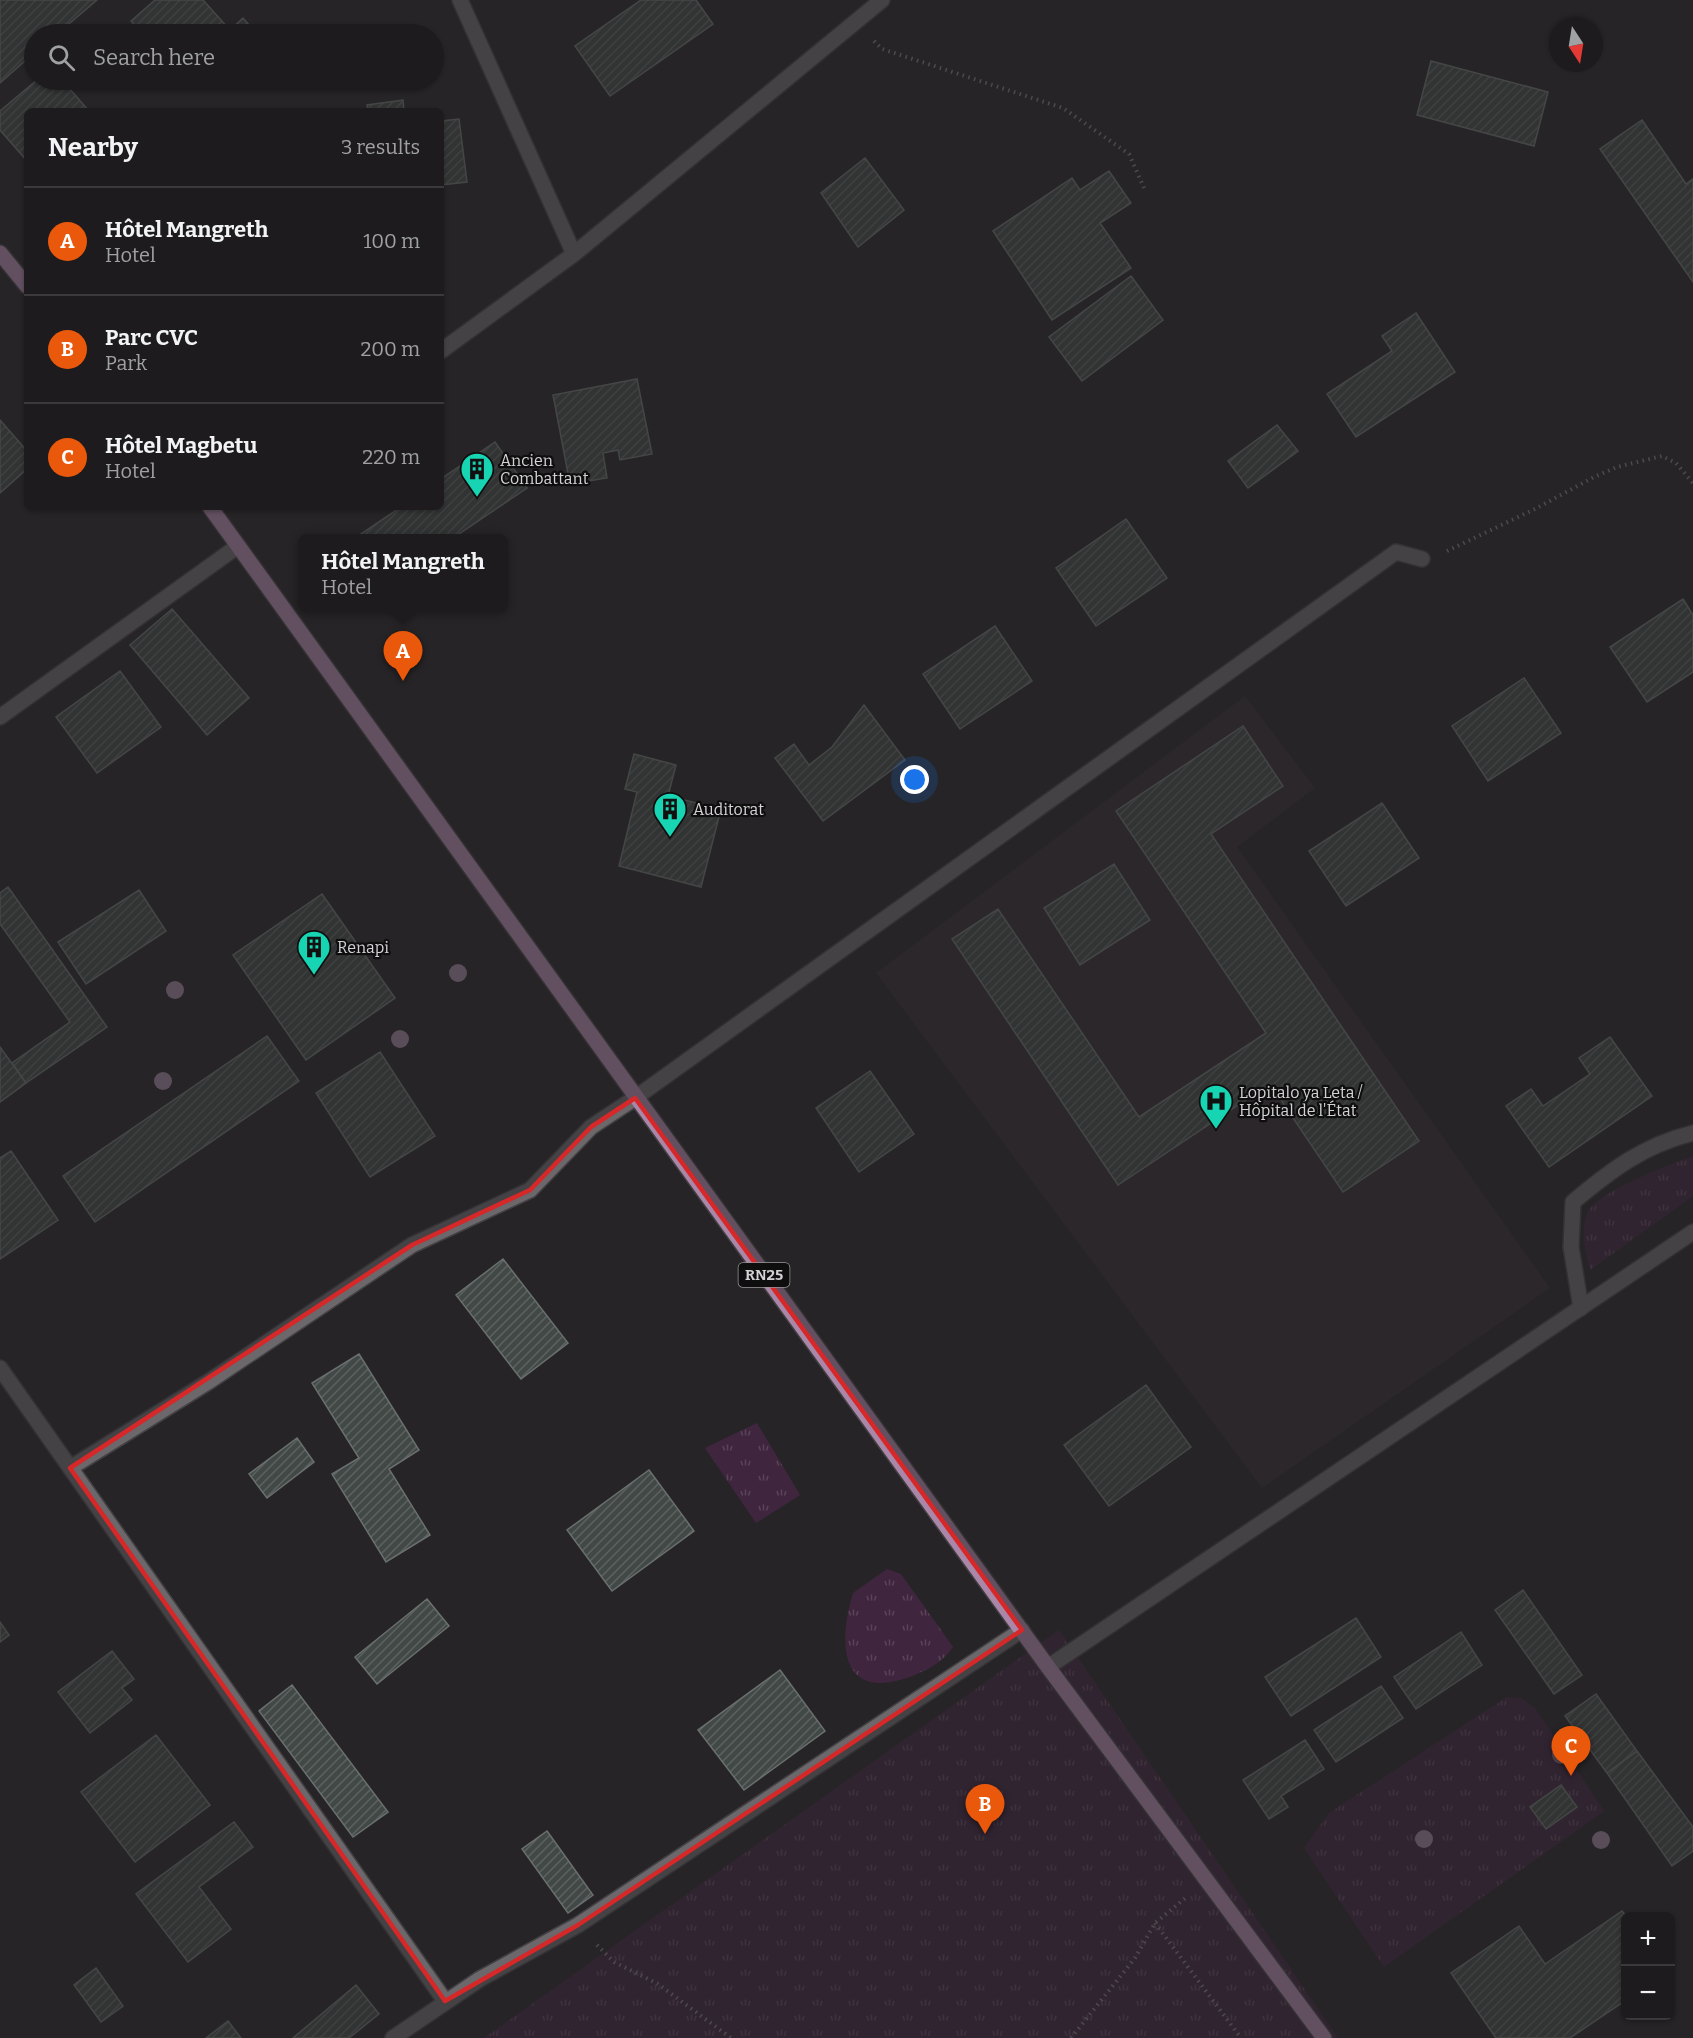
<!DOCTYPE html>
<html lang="en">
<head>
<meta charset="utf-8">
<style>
	body { margin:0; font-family:Bitter,serif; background:#252426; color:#f1f3f6 }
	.controls { position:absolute; right:18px; bottom:18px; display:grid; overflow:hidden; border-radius:9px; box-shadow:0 2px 4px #0004 }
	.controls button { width:54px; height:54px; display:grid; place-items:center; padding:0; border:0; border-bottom:2px solid #3b393b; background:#1d1b1d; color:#f1f3f6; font:30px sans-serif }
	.compass { position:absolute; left:1549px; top:18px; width:54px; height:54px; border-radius:50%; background:#1d1b1d; box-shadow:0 2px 4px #0004; rotate:168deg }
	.you { position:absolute; left:915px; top:780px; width:21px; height:21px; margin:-15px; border:4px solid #fff; border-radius:50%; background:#1a73e8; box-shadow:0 0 0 9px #1a73e833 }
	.badge { display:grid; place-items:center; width:39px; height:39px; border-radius:50%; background:#ea580c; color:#fff; font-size:20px; font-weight:700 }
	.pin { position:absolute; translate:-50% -50px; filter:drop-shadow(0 2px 3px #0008) }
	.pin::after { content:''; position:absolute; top:32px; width:21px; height:18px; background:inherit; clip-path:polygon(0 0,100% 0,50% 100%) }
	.popup { position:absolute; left:298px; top:534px; width:210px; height:78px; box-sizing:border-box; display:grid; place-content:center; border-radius:9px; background:#1d1b1d; filter:drop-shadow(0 2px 4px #0005); font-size:20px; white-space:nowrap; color:#a0a1a4 }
	.popup b { font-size:22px; color:#f1f3f6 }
	.popup::after { content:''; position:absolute; left:50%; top:100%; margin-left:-12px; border:12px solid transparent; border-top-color:#1d1b1d }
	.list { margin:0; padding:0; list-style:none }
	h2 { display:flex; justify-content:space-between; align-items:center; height:78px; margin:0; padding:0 24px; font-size:26px }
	h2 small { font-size:20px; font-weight:400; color:#a0a1a4 }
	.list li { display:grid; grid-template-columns:39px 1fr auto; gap:18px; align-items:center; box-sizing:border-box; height:108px; padding:0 24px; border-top:2px solid #3b393b }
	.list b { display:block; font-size:22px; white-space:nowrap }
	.list p { margin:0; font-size:20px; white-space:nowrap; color:#a0a1a4 }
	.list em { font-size:20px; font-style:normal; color:#a0a1a4 }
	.icon { flex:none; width:33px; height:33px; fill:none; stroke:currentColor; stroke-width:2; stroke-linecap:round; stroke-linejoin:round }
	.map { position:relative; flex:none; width:1693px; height:2038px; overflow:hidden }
	.search { position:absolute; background:#1d1b1d; box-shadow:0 2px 4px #0004; left:24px; top:24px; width:420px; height:66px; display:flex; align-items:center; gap:15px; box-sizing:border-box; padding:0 21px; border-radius:33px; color:#a0a1a4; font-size:22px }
	.panel { position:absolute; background:#1d1b1d; box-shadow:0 2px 4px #0004; left:24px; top:108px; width:420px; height:402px; border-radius:9px }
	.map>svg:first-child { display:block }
	.built { fill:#332b32 }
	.grass { fill:url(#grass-tufts) }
	.building { fill:url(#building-hatch); stroke:#69706e; stroke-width:1.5 }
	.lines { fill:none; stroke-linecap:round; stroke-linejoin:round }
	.lane-casing { stroke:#434043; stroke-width:18 }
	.street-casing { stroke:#434043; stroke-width:18 }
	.primary-casing { stroke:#434043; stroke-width:18 }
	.path { stroke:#7a787a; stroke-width:4; stroke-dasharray:1.5 4.5; stroke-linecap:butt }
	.lane { stroke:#6b676b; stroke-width:15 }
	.street { stroke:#6b676b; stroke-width:15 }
	.primary { stroke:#aa86a8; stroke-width:15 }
	.tree { fill:#9a7e99 }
	.marked { fill:none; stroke:#d62828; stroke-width:4.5; stroke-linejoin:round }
	.labels { text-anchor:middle; stroke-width:4.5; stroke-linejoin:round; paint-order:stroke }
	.shield { fill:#0f0e0f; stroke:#999799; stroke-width:1.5 }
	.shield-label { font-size:15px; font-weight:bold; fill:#d4d2d4 }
	.poi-label { font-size:16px; fill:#d4d2d4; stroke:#0f0e0f; text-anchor:start }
</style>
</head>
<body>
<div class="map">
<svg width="1693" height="2038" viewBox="0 0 1693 2038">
	<defs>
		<pattern id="grass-tufts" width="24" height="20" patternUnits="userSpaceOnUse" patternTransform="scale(1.5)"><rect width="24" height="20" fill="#3f253e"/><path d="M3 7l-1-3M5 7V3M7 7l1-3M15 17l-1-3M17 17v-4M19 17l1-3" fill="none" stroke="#5a4459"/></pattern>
		<pattern id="building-hatch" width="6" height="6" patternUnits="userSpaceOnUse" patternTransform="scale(1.5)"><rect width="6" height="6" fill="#424846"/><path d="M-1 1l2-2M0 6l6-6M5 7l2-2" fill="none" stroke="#5c6260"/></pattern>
	</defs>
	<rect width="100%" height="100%" fill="#272427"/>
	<path class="built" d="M1245,696L1315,788L1237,847L1550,1288L1262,1488L876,973Z"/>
	<path class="grass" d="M1693,1156V1196L1590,1270C1585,1250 1580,1234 1587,1214C1595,1192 1670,1165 1693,1156Z
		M757,1423L800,1495L756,1523L705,1448Z
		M887,1569L901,1574L953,1647C942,1663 929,1669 912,1676C841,1703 837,1646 853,1593Z
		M1059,1630L1338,2038H484Z
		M1507,1697L1521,1698L1535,1708L1604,1811L1384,1967L1304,1848L1329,1813Z"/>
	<path class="building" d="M0,0H97L57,34H34V53L0,83Z
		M155,0H203L230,30L243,18L257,34H143L131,21Z
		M641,0H696L713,24L610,96L575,46Z
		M1431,61L1548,92L1534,146L1417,115Z
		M37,80H62L89,111H27V161L0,130V111Z
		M403,100L404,111H368L367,105Z
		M459,119L467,182L441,185V121Z
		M1642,120L1686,184L1693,179V282L1600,149Z
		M865,158L904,210L858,247L821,193Z
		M1109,171L1131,203L1100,223L1131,268L1052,320L993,231L1072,178L1080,190Z
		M1131,276L1163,320L1082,381L1049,337Z
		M1416,313L1455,372L1356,437L1327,394L1392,351L1382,336Z
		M637,379L652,454L620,460L618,450L603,453L607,478L570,484L553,395Z
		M0,420L27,451V469L0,493Z
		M1277,425L1298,451L1248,488L1228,461Z
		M495,442L527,488L453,538H355L401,507H441V479Z
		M1126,519L1167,578L1096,626L1056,568Z
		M1683,599L1693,615V672L1647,702L1610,647Z
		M172,609L249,698L207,735L130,645Z
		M995,626L1032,681L960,729L923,674Z
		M120,671L161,727L97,773L56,717Z
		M1524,678L1561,733L1488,781L1452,726Z
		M864,705L905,760L823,821L775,758L794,744L809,765L832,747Z
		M1243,726L1283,786L1211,834L1419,1141L1343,1192L1270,1084L1118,1185L952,939L998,909L1139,1117L1266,1033L1116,811Z
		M634,754L676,765L668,796L721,809L701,887L619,866L637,792L625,789Z
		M1382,803L1419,858L1346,906L1309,851Z
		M1114,864L1150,920L1080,965L1044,908Z
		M8,887L107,1027L26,1083L12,1063L70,1022L0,924V893Z
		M139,890L166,931L86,984L58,942Z
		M322,894L395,998L306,1060L233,955Z
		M267,1036L299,1081L95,1222L63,1176Z
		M1610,1037L1652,1096L1549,1167L1506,1106L1531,1089L1543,1106L1590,1074L1579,1058Z
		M0,1047L26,1083L0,1102Z
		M380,1052L435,1136L370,1177L316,1093Z
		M870,1071L914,1134L859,1172L816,1108Z
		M11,1151L58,1220L0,1259V1158Z
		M503,1259L568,1343L521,1379L456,1295Z
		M359,1354L419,1450L389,1469L430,1535L386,1562L332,1474L359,1458L312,1383Z
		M1146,1385L1191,1447L1109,1506L1064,1445Z
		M297,1438L314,1462L267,1498L249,1474Z
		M649,1470L694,1531L612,1591L567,1530Z
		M1523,1590L1582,1675L1554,1694L1495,1610Z
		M427,1599L449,1626L377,1684L355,1657Z
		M1356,1618L1381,1657L1291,1716L1265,1677Z
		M0,1622L9,1635L0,1642Z
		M1461,1632L1482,1665L1416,1709L1394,1677Z
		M112,1651L134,1679L122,1688L132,1700L90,1733L58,1692Z
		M780,1670L825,1731L744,1790L698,1730Z
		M292,1685L388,1812L353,1837L259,1711Z
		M1381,1686L1403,1718L1336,1762L1314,1730Z
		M1596,1694L1637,1751L1607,1773L1565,1716Z
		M156,1735L210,1805L135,1862L81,1792Z
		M1305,1740L1324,1769L1281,1796L1288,1807L1269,1819L1243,1780Z
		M1637,1751L1693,1827V1851L1672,1866L1607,1773Z
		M1561,1785L1577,1807L1546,1829L1530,1807Z
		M234,1822L253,1847L199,1887L231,1929L188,1962L136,1894Z
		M547,1831L593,1895L568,1913L522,1849Z
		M1622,1911L1626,1916V2000L1570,2038H1496L1451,1973L1519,1926L1545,1964Z
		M96,1968L123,2006L101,2022L74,1985Z
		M356,1985L379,2014L349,2038H293Z
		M228,2021L241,2038H206Z"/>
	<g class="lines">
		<g class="lane-casing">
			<path id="lane" d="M1581,1308L1571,1247L1573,1202C1611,1170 1644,1145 1693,1133"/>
		</g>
		<g class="street-casing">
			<path id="street" d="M460,0L574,254
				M441,351L574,254L882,0
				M0,717L238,546
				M0,1368L445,2001
				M70,1468L208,1382L412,1245L530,1190L591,1127L635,1098L1396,552L1422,559
				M1048,1667L1693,1232
				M393,2038L480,1979L578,1925L1022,1630"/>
		</g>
		<g class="primary-casing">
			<path id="primary" d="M0,253L27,286
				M210,507L1048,1667L1324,2038"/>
		</g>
		<path class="path" d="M874,41L882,49L1063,108L1129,154L1144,188
			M1447,551L1535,509L1594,477L1617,467L1662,456L1676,463L1693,483
			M1155,1923L1241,2038
			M597,1945L614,1962L658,1984L731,2038
			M1071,2038L1135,1958L1155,1923L1188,1896"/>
		<use href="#lane" class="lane"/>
		<use href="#street" class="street"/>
		<use href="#primary" class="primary"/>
	</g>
	<g class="tree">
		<circle cx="458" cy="973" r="9"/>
		<circle cx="175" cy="990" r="9"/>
		<circle cx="400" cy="1039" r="9"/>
		<circle cx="163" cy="1081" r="9"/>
		<circle cx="1561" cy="1755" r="9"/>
		<circle cx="1424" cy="1839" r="9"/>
		<circle cx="1601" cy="1840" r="9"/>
	</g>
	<path d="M0 0H1693V2038H0ZM635,1098L1022,1630L578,1925L445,2001L70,1468L412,1245L530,1190L591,1127Z" fill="#272427" fill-opacity=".55" fill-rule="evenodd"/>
	<path class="marked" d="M635,1098L1022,1630L578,1925L445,2001L70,1468L412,1245L530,1190L591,1127Z"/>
	<defs>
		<g id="building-pin" transform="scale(1.725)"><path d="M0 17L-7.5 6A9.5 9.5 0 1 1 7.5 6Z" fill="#17d5b2" stroke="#0f0e0f"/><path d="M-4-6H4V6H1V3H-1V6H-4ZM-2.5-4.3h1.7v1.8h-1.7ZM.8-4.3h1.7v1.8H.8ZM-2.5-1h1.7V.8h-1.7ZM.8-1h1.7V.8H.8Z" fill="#111"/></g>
		<g id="hospital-pin" transform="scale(1.725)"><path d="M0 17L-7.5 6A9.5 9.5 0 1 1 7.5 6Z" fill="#17d5b2" stroke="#0f0e0f"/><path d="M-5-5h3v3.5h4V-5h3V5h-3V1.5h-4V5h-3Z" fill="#111"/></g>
	</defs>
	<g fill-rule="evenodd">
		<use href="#building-pin" x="477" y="469"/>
		<use href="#building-pin" x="670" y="809"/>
		<use href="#building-pin" x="314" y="947"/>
		<use href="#hospital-pin" x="1216" y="1101"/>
	</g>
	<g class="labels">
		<rect class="shield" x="738.5" y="1263" width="51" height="24" rx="4.5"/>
		<g class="shield-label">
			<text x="764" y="1280">RN25</text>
		</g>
		<g class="poi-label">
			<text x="500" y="466">Ancien<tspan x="500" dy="18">Combattant</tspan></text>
			<text x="693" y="815">Auditorat</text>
			<text x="337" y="953">Renapi</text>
			<text x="1239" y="1098">Lopitalo ya Leta /<tspan x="1239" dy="18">Hôpital de l'État</tspan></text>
		</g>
	</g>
</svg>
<div class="controls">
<button>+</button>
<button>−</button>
</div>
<svg class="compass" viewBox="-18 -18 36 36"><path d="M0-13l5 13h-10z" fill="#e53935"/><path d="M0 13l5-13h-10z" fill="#a0a1a4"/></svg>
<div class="you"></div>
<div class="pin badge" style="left:403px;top:681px">A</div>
<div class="popup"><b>Hôtel Mangreth</b>Hotel</div>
<div class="pin badge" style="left:985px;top:1834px">B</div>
<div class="pin badge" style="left:1571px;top:1776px">C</div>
<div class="search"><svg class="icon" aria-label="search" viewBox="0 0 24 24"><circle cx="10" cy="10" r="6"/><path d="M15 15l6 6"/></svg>Search here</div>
<section class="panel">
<h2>Nearby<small>3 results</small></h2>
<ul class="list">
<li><span class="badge">A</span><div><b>Hôtel Mangreth</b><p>Hotel</p></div><em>100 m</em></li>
<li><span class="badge">B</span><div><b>Parc CVC</b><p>Park</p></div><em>200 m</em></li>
<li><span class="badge">C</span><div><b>Hôtel Magbetu</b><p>Hotel</p></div><em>220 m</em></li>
</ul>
</section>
</div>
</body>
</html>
